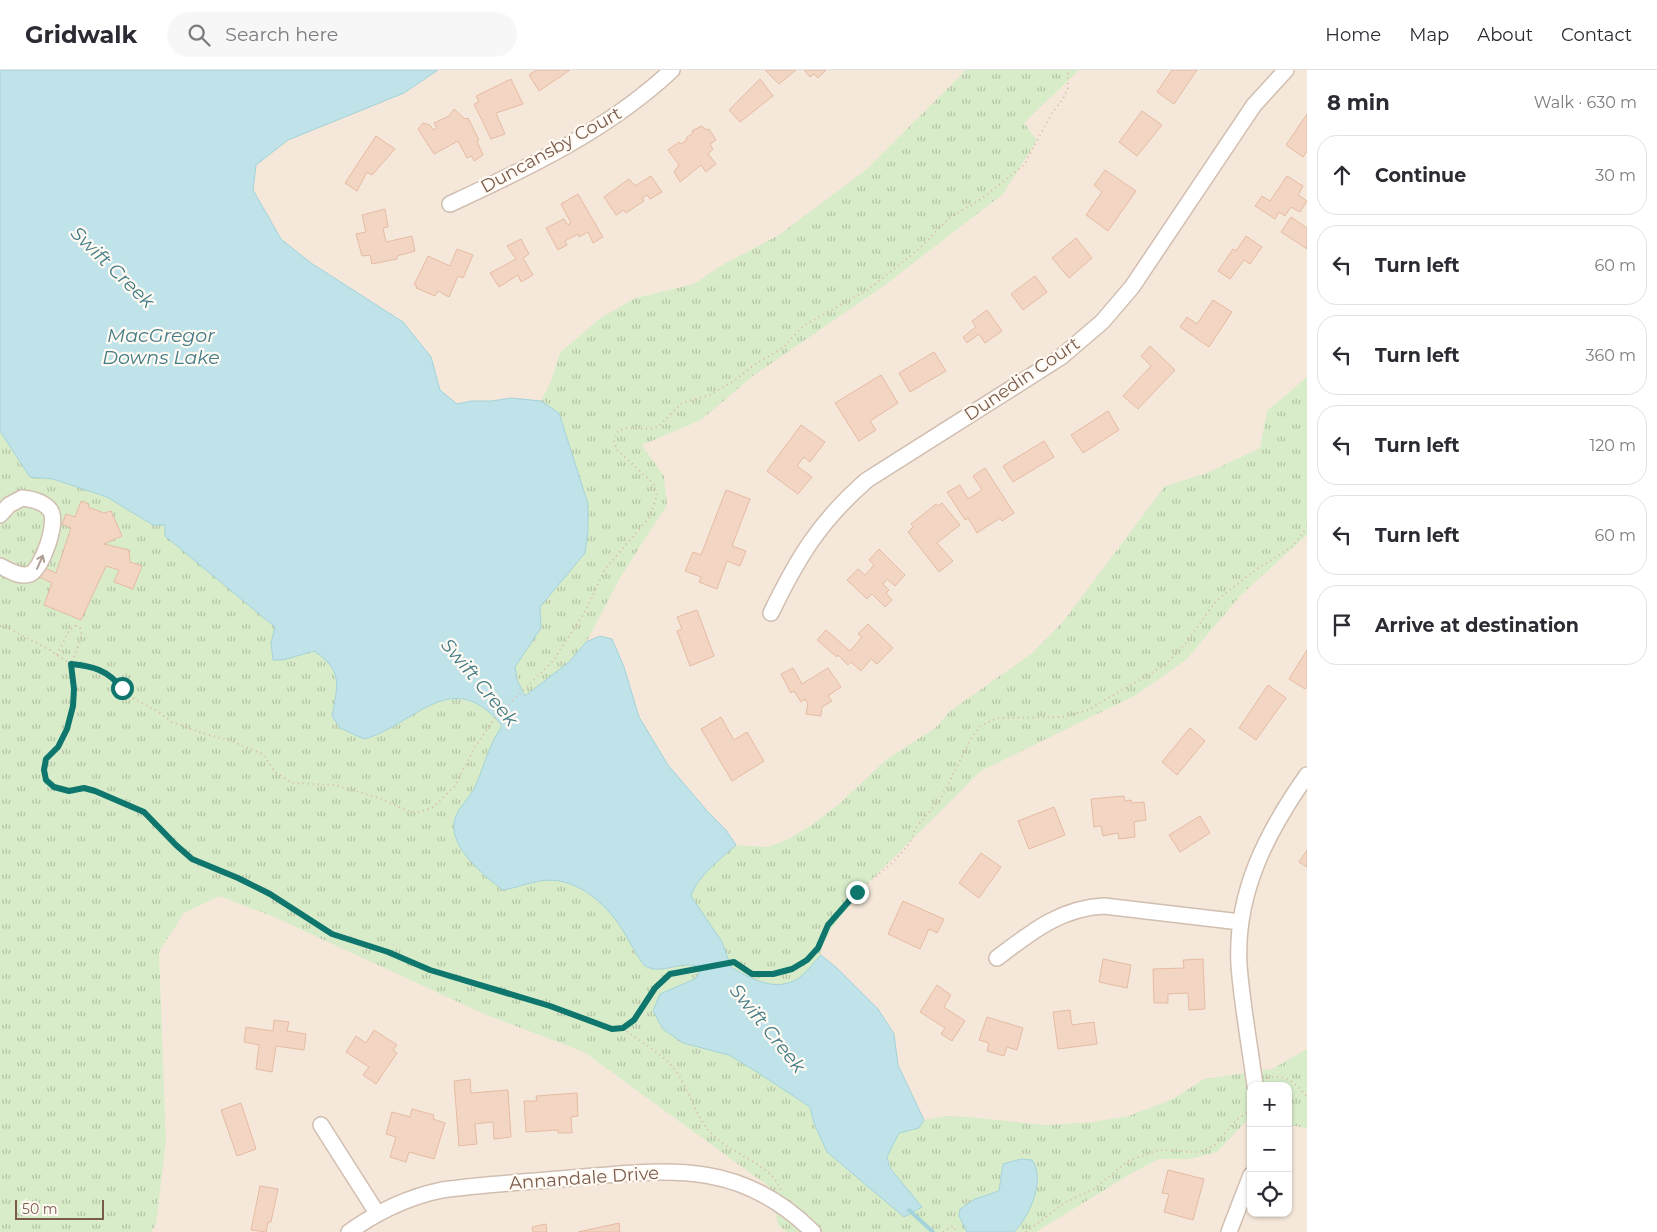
<!DOCTYPE html>
<html lang="en">
<head>
<meta charset="utf-8">
<style>
	body { margin:0; font-family:Montserrat,sans-serif; background:#f7f7f7; color:#2b2b33 }
	.controls { position:absolute; right:15px; bottom:15px; display:grid; overflow:hidden; border-radius:10px; box-shadow:0 1px 4px #0004 }
	.controls button { width:45px; height:45px; display:grid; place-items:center; padding:0; border:0; border-bottom:1px solid #e1e1e2; background:#fff; color:#2b2b33; font:25px sans-serif }
	.scale { position:absolute; left:15px; bottom:12px; width:89px; box-sizing:border-box; padding-left:5px; border:2px solid #7a5c4d; border-top:0; font-size:14px; line-height:18px; white-space:nowrap; color:#7a5c4d; -webkit-text-stroke:4px #fffaf3; paint-order:stroke }
	.stop { position:absolute; width:15px; height:15px; margin:-11px; border:4px solid #0f766e; border-radius:50%; background:#fff }
	.stop.end { background:#0f766e; border-color:#fff; box-shadow:0 1px 5px #0008 }
	.list { margin:0; padding:0; list-style:none }
	h2 { display:flex; justify-content:space-between; align-items:center; height:65px; margin:0; padding:0 20px; font-size:21px }
	h2 small { font-size:16px; font-weight:400; color:#7c7c81 }
	.list li { display:grid; grid-template-columns:32px 1fr auto; gap:15px; align-items:center; box-sizing:border-box; height:80px; margin:0 10px 10px; padding:0 10px; border:1px solid #e1e1e2; border-radius:20px }
	.list b { display:block; font-size:19px; white-space:nowrap }
	.list em { font-size:16px; font-style:normal; color:#7c7c81 }
	.icon { flex:none; width:28px; height:28px; fill:none; stroke:currentColor; stroke-width:2; stroke-linecap:round; stroke-linejoin:round }
	.map { position:relative; flex:none; width:1307px; height:1162px; overflow:hidden }
	header { display:flex; align-items:center; gap:30px; box-sizing:border-box; height:70px; padding:0 25px; background:#fff; border-bottom:1px solid #e1e1e2 }
	header strong { font-size:24px }
	nav { display:flex; gap:28px; margin-inline-start:auto; font-size:18px }
	.search { width:350px; height:45px; background:#f7f7f7; display:flex; align-items:center; gap:12px; box-sizing:border-box; padding:0 18px; border-radius:28px; color:#7c7c81; font-size:19px }
	main { display:flex }
	aside { flex:1; background:#fff }
	.map>svg:first-child { display:block }
	.residential { fill:#f5e8da; fill-rule:evenodd }
	.grass { fill:url(#grass-tufts) }
	.water { fill:#bfe3e8; stroke:#a5d3da }
	.lines { fill:none; stroke-linecap:round; stroke-linejoin:round }
	.stream { stroke:#a5d3da; stroke-width:4 }
	.building { fill:#f3d5c3; stroke:#e6bba3 }
	.minor-casing { stroke:#d1beb0; stroke-width:18 }
	.path { stroke:#d9b8a5; stroke-width:2; stroke-dasharray:1 4; stroke-linecap:butt }
	.minor { stroke:#fff; stroke-width:15 }
	.oneway { stroke:#af9d94 }
	.route { stroke:#0f766e; stroke-width:6 }
	.labels { text-anchor:middle; stroke-width:4.5; stroke-linejoin:round; paint-order:stroke }
	.street-label { font-size:18px; fill:#7a5c4d; stroke:#fffaf3 }
	.water-label { font-size:19px; font-style:italic; fill:#437c86; stroke:#fffaf3 }
</style>
</head>
<body>
<header>
<strong>Gridwalk</strong>
<div class="search"><svg class="icon" aria-label="search" viewBox="0 0 24 24"><circle cx="10" cy="10" r="6"/><path d="M15 15l6 6"/></svg>Search here</div>
<nav><a>Home</a><a>Map</a><a>About</a><a>Contact</a></nav>
</header>
<main>
<div class="map">
<svg width="1307" height="1162" viewBox="0 0 1307 1162">
	<defs>
		<pattern id="grass-tufts" width="24" height="20" patternUnits="userSpaceOnUse" patternTransform="scale(1.25)"><rect width="24" height="20" fill="#d8ecc9"/><path d="M3 7l-1-3M5 7V3M7 7l1-3M15 17l-1-3M17 17v-4M19 17l1-3" fill="none" stroke="#b4c2a5"/></pattern>
	</defs>
	<rect width="100%" height="100%" fill="#fdf6ec"/>
	<path class="residential" d="M0,0H1307V1162H0ZM1251,1016H1288V1143H1251Z"/>
	<path class="grass" d="M0,0H438L404,23L288,70L256,95L253,120L281,169L311,193L403,252L431,287L440,320L457,334L471,331H492L511,328L541,331L551,311L560,283L599,249L635,228L694,214L722,195L779,165L866,100L966,0H1079L1024,53L1037,70L1003,124L885,215L753,306L701,350L642,375L664,406L667,435L621,506L587,571L600,566L612,569L624,597L639,647L668,695L708,742L726,760L736,775L768,777L787,770L813,754L839,734L888,688L935,658L950,641L1031,584L1063,552L1165,416L1207,403L1260,378L1267,341L1307,307V465L1240,526L1186,590L1136,625L981,701L865,816L832,858L822,877L821,885L838,899L878,939L894,964L898,995L924,1050L946,1046L969,1047L1045,1055L1093,1052L1129,1046L1173,1029L1204,1009L1272,999L1307,979V1058L1288,1055V1016H1251V1046L1217,1082L1190,1089H1159L1132,1103L1036,1162H787L778,1155L771,1118L584,982L484,944L274,847L219,826L184,843L159,882L166,1072L156,1154L151,1162H0Z"/>
	<path class="water" d="M0,0H438L404,23L288,70L256,95L253,120L281,169L311,193L403,252L431,287L440,320L457,334L471,331H492L511,328L541,331L559,343L588,434V461L585,483L540,537L541,558L515,597L517,610L525,626L569,592L586,572L600,566L612,569L624,597L639,647L668,695L708,742L726,760L736,775C720,790 698,805 691,826L722,872L731,897C751,909 776,923 799,908C807,902 814,892 821,885L838,899L878,939L894,964L898,995L924,1050L919,1058L899,1063L887,1087L890,1098L922,1137L904,1147L827,1082L814,1053L810,1037L757,1002L729,985L683,973L663,959L653,941L660,924L695,909L699,903L696,896C680,891 658,906 644,895C640,891 626,865 622,859C605,832 574,805 540,811C527,813 516,818 503,820C484,806 451,779 454,753C455,741 468,730 474,719C484,698 488,676 502,656C452,593 414,656 364,669L340,658L332,646C338,615 343,600 314,581L283,590H273L271,573L275,557L165,466V455H153L107,427L53,409L30,407L0,361Z
		M1021,1089L1032,1090C1046,1109 1030,1146 1014,1162H967L959,1146L960,1139L975,1129L999,1121L1003,1094Z"/>
	<g class="lines">
		<path class="stream" d="M909,1140L933,1162"/>
	</g>
	<path class="building" d="M536,0H570L539,21L529,5Z
		M765,0H796L779,14Z
		M804,0H826L818,8L814,4L810,7Z
		M1172,0H1197L1174,34L1157,22Z
		M511,9L523,34L496,43L505,64L491,69L474,34L479,32L476,26Z
		M760,9L773,26L740,52L729,40Z
		M454,39L465,49L468,48L479,70L477,71L483,85L474,91L472,86L467,88L458,71L434,84L418,59L423,53L430,55L433,60L437,58L434,53L449,46Z
		M1142,41L1162,55L1137,86L1119,72Z
		M1307,44V81L1303,87L1286,75Z
		M701,56L707,60L709,59L716,70L710,74L713,79L708,84L716,94L706,102L701,95L680,112L674,102L679,95L668,80L679,72L681,74L687,70L686,68L693,63L692,61Z
		M376,66L395,79L372,105L367,102L357,121L345,113Z
		M1105,100L1136,121L1108,161L1086,145L1102,122L1094,115Z
		M651,106L662,122L650,129L647,125L642,128L644,131L626,143L624,140L616,145L604,127L629,109L635,116Z
		M1287,106L1303,116L1298,125L1307,131L1300,142L1291,137L1285,146L1279,142L1275,149L1255,136L1262,126L1270,131Z
		M578,124L603,167L593,173L588,162L579,167L578,164L565,171L567,175L558,180L546,158L564,149L568,155L571,153L561,134Z
		M385,139L388,157L383,158L386,172L412,166L415,181L397,186V189L372,194L370,185L362,186L356,164L366,162L362,145Z
		M1291,147L1307,158V179L1281,162Z
		M1246,166L1262,177L1250,194L1244,190L1230,209L1218,201L1233,179L1236,181Z
		M1076,168L1092,188L1069,208L1052,188Z
		M521,169L529,184L523,188L533,205L521,212L518,205L499,217L490,203L516,189L507,176Z
		M457,179L473,185L463,208L458,206L449,227L438,221L435,226L416,218L417,216L414,215L428,186L450,196Z
		M1035,206L1047,222L1023,240L1011,224Z
		M1213,230L1232,242L1209,277L1180,257L1187,247L1197,254Z
		M987,240L1002,261L985,273L979,264L967,273L963,267L976,257L972,251Z
		M1150,276L1175,300L1138,339L1123,326L1151,296L1141,286Z
		M934,282L946,301L910,322L899,303Z
		M881,305L898,333L870,351L876,360L859,371L835,333Z
		M1108,341L1119,360L1083,383L1071,365Z
		M801,355L825,372L810,392L804,387L797,396L812,407L798,424L767,401Z
		M1044,371L1054,387L1013,412L1003,396Z
		M985,398L1014,443L1002,451L1000,448L977,463L968,448L965,450L947,422L960,415L968,429L982,420L973,406Z
		M726,420L750,429L732,476L746,481L740,496L727,491L717,519L699,512L701,507L685,501L693,482L701,485Z
		M81,431L89,434L88,437L104,443L111,441L122,466L104,474L129,480L130,492L142,496L133,519L114,512L119,500L106,496L81,550L44,535L52,513L37,506L42,497L56,503L71,458L62,454L66,444L75,447Z
		M942,433L960,455L937,473L953,491L939,502L908,462L913,457L911,454L936,434L938,436Z
		M879,479L905,505L895,516L887,509L883,514L889,520L886,523L892,530L885,537L872,524L867,529L847,510L858,499L865,505L874,495L869,490Z
		M697,540L714,586L690,596L677,561L682,559L677,547Z
		M868,554L893,578L877,594L871,589L861,601L851,592L848,595L838,585L837,587L817,570L826,560L850,581L862,567L858,564Z
		M1307,580V616L1305,619L1289,609Z
		M793,598L802,614L828,598L841,617L828,626L832,631L822,637L821,646L806,644L808,634L805,629L801,632L794,621L791,623L781,604Z
		M1268,615L1286,628L1256,670L1239,658Z
		M721,647L734,670L747,662L764,691L732,711L701,659Z
		M1190,658L1205,671L1177,705L1162,692Z
		M1124,726L1125,731L1131,730L1132,733L1144,732L1146,750L1134,752L1135,767L1119,769L1118,763L1103,766L1101,756L1094,757L1091,729Z
		M1054,737L1065,765L1029,779L1018,751Z
		M1200,746L1210,763L1180,782L1169,765Z
		M1307,780V797L1299,792Z
		M981,783L1001,797L979,828L959,813Z
		M903,831L944,849L937,863L929,859L920,879L888,864Z
		M1103,889L1131,895L1127,918L1099,912Z
		M1203,889L1205,939L1189,940L1188,923L1168,924V933H1154L1153,899L1184,898L1183,890Z
		M937,915L951,925L944,937L965,951L952,971L941,964L945,958L920,942Z
		M1070,940L1072,955L1094,952L1097,974L1058,979L1053,942Z
		M987,947L1023,958L1017,980L1007,977L1004,986L987,981L989,973L979,970Z
		M274,950L289,952L287,961L306,964L304,980L276,976L272,1002L256,999L259,975L244,972L246,957L273,961Z
		M374,960L397,975L393,980L397,983L376,1014L363,1005L369,997L346,982L356,966L366,973Z
		M470,1009L471,1023L508,1020L511,1067L494,1069L493,1052L475,1054L477,1074L459,1076L454,1011Z
		M577,1023L578,1046L571,1047L572,1063H558V1060L526,1062L524,1031H537L536,1026Z
		M241,1033L256,1079L237,1086L221,1040Z
		M412,1039L434,1045L433,1049L445,1053L434,1089L409,1082L406,1092L390,1087L396,1067L386,1064L392,1042L410,1047Z
		M1168,1100L1204,1109L1193,1150L1164,1142L1169,1124L1162,1123Z
		M260,1116L278,1119L271,1152H268L266,1162L251,1160Z
		M619,1153L620,1162H578Z
		M546,1154L547,1162H533L532,1157Z"/>
	<g class="lines">
		<g class="minor-casing">
			<path id="minor" d="M450,134C528,98 608,60 672,0
				M0,445L9,435L22,428C32,429 44,432 50,440C59,451 42,499 30,504C20,508 9,500 0,496
				M771,543C798,487 820,451 867,410L1061,287L1102,252L1132,217L1254,35L1286,0
				M997,888C1030,863 1060,838 1104,836L1240,852
				M1255,1016C1250,976 1242,935 1239,895C1235,823 1267,762 1307,705
				M321,1055L377,1143
				M349,1162C377,1142 408,1127 442,1120C485,1114 528,1112 571,1108C665,1100 739,1088 813,1162
				M1229,1162L1251,1105"/>
		</g>
		<path class="path" d="M0,556L6,557L48,579L71,594L93,597L105,601L129,626L157,641L172,652L202,663L231,671L263,684L274,701L292,713L335,715L382,729L408,741L419,742L432,738L455,716L473,680L494,649L553,591L586,540L605,499L649,448L657,426L653,413L616,379L614,370L618,361L626,358L650,359L658,357L682,333L710,325L734,311L754,295L784,277L797,262L808,253L869,219L919,179L949,148L981,129L1024,95L1052,43L1063,29L1068,18V0
			M57,585L69,560L76,556L80,558L82,566L71,594L74,619L73,637L67,659L58,677L46,689L44,700L46,710L54,717L69,721L84,718L95,721L144,741L176,775L192,789L238,808L269,824L332,864L388,882L430,900L549,936L612,959L623,958L634,951L655,918L670,904L734,892L752,904H773L792,899L807,890L818,878L828,855L838,842L857,822L892,793L910,773L915,759L941,728L972,667L981,656L997,648L1063,647L1088,640L1165,595L1185,574L1216,531L1254,501L1293,476L1307,457
			M623,958C642,974 664,983 678,1004C691,1024 696,1049 714,1066C734,1086 770,1093 781,1120
			M1267,1008C1285,1003 1296,1013 1307,1027
			M943,1162L953,1156L957,1162
			M1026,1162L1066,1132L1094,1119L1128,1091L1159,1080L1198,1082L1214,1076L1236,1050L1248,1042"/>
		<use href="#minor" class="minor"/>
	</g>
	<defs><path id="oneway-shaft" d="M-6 0H5M1.5-3L5.5 0L1.5 3" fill="none" stroke-width="1.6" stroke-linecap="round" stroke-linejoin="round" transform="scale(1.25)"/></defs>
	<use class="oneway" href="#oneway-shaft" transform="translate(40 492) rotate(-66)"/>
	<g class="lines">
		<path class="route" d="M122,618C107,600 93,596 71,594L74,619L73,636L67,659L58,677L46,689L44,700L46,710L54,717L69,721L84,718L95,721L144,742L176,775L192,789L238,808L270,824L332,864L388,882L430,900L550,936L612,959L623,958L634,950L655,918L670,904L734,892L752,904H773L792,899L807,890L818,878L828,855L857,822"/>
	</g>
	<g class="labels">
		<g class="street-label">
			<text transform="translate(551 80) rotate(-29)" y="6">Duncansby Court</text>
			<text transform="translate(1022 309) rotate(-34)" y="6">Dunedin Court</text>
			<text transform="translate(584 1108) rotate(-4)" y="6">Annandale Drive</text>
		</g>
		<g class="water-label">
			<text transform="translate(113 197) rotate(44)" y="7">Swift Creek</text>
			<text x="161" y="272">MacGregor<tspan x="161" dy="22">Downs Lake</tspan></text>
			<text transform="translate(480 612) rotate(50)" y="7">Swift Creek</text>
			<text transform="translate(768 958) rotate(51)" y="7">Swift Creek</text>
		</g>
	</g>
</svg>
<div class="controls">
<button>+</button>
<button>−</button>
<button><svg class="icon" aria-label="locate" viewBox="0 0 24 24"><circle cx="12" cy="12" r="6"/><path d="M12 2v4M12 18v4M2 12h4M18 12h4"/></svg></button>
</div>
<div class="scale">50 m</div>
<div class="stop" style="left:122px;top:618px"></div>
<div class="stop end" style="left:857px;top:822px"></div>
</div>
<aside>
<h2>8 min<small>Walk · 630 m</small></h2>
<ul class="list">
<li><svg class="icon" aria-label="ahead" viewBox="0 0 24 24"><path d="M12 20V5M6 11l6-6 6 6"/></svg><div><b>Continue</b></div><em>30 m</em></li>
<li><svg class="icon" aria-label="left" viewBox="0 0 24 24"><path d="M17 20v-9H6M10 6l-5 5 5 5"/></svg><div><b>Turn left</b></div><em>60 m</em></li>
<li><svg class="icon" aria-label="left" viewBox="0 0 24 24"><path d="M17 20v-9H6M10 6l-5 5 5 5"/></svg><div><b>Turn left</b></div><em>360 m</em></li>
<li><svg class="icon" aria-label="left" viewBox="0 0 24 24"><path d="M17 20v-9H6M10 6l-5 5 5 5"/></svg><div><b>Turn left</b></div><em>120 m</em></li>
<li><svg class="icon" aria-label="left" viewBox="0 0 24 24"><path d="M17 20v-9H6M10 6l-5 5 5 5"/></svg><div><b>Turn left</b></div><em>60 m</em></li>
<li><svg class="icon" aria-label="arrive" viewBox="0 0 24 24"><path d="M6 21V4h12l-3 4 3 4H6"/></svg><div><b>Arrive at destination</b></div></li>
</ul>
</aside>
</main>
</body>
</html>
